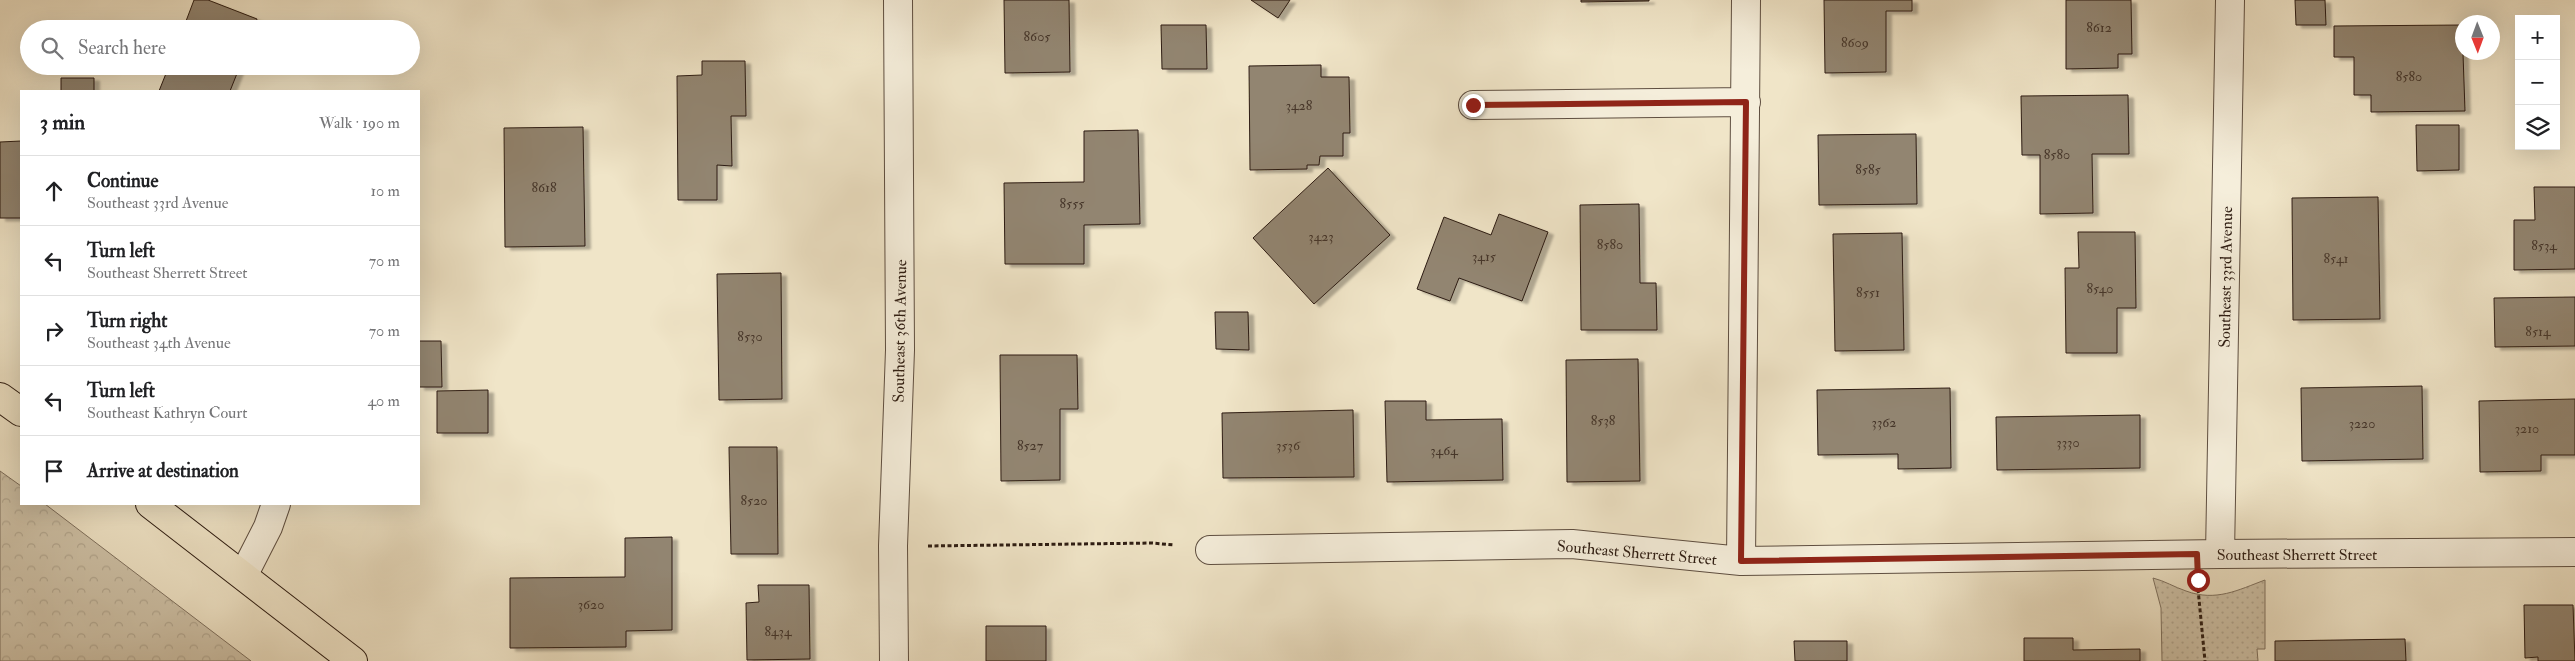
<!DOCTYPE html>
<html lang="en">
<head>
<meta charset="utf-8">
<style>
	body { margin:0; font-family:"IM FELL Double Pica",serif; background:#f2f2f2; color:#202124 }
	.controls { position:absolute; right:15px; top:15px; display:grid; overflow:hidden; border-radius:0px; box-shadow:0 5px 20px #0002 }
	.controls button { width:45px; height:45px; display:grid; place-items:center; padding:0; border:0; border-bottom:1px solid #e0e0e0; background:#fff; color:#202124; font:25px sans-serif }
	.compass { position:absolute; left:2455px; top:15px; width:45px; height:45px; border-radius:50%; background:#fff; box-shadow:0 5px 20px #0002; rotate:179deg }
	.stop { position:absolute; width:15px; height:15px; margin:-11px; border:4px solid #8f2418; border-radius:50%; background:#fff }
	.stop.end { background:#8f2418; border-color:#fff; box-shadow:0 1px 5px #0008 }
	.list { margin:0; padding:0; list-style:none }
	h2 { display:flex; justify-content:space-between; align-items:center; height:65px; margin:0; padding:0 20px; font-size:21px }
	h2 small { font-size:16px; font-weight:400; color:#757577 }
	.list li { display:grid; grid-template-columns:32px 1fr auto; gap:15px; align-items:center; box-sizing:border-box; height:70px; padding:0 20px; border-top:1px solid #e0e0e0 }
	.list b { display:block; font-size:19px; white-space:nowrap }
	.list p { margin:0; font-size:16px; white-space:nowrap; color:#757577 }
	.list em { font-size:16px; font-style:normal; color:#757577 }
	.icon { flex:none; width:28px; height:28px; fill:none; stroke:currentColor; stroke-width:2; stroke-linecap:round; stroke-linejoin:round }
	.map { position:relative; flex:none; width:2575px; height:661px; overflow:hidden }
	.search { position:absolute; background:#fff; box-shadow:0 5px 20px #0002; left:20px; top:20px; width:400px; height:55px; display:flex; align-items:center; gap:12px; box-sizing:border-box; padding:0 18px; border-radius:28px; color:#757577; font-size:19px }
	.panel { position:absolute; background:#fff; box-shadow:0 5px 20px #0002; left:20px; top:90px; width:400px; height:415px; border-radius:0px }
	.map>svg:first-child { display:block }
	.grass { fill:url(#grass-dots); stroke:#7e705e }
	.forest { fill:url(#forest-crowns); stroke:#7e705e }
	.building { fill:#928571; stroke:#2d1c12; filter:url(#shadow) }
	.lines { fill:none; stroke-linecap:round; stroke-linejoin:round }
	.minor-casing { stroke:#5e4e40; stroke-width:30 }
	.major-casing { stroke:#2d1c12; stroke-width:30 }
	.path { stroke:#2d1c12; stroke-width:3; stroke-dasharray:4 2.5; stroke-linecap:butt }
	.minor { stroke:#f5eedb; stroke-width:28 }
	.major { stroke:#f0e5c8; stroke-width:28 }
	.route { stroke:#8f2418; stroke-width:6 }
	.labels { text-anchor:middle; stroke-width:5; stroke-linejoin:round; paint-order:stroke }
	.number-label { font-size:14px; fill:#46362a }
	.street-label { font-size:16px; fill:#2d1c12; stroke:#f5eedb }
</style>
</head>
<body>
<div class="map">
<svg width="2575" height="661" viewBox="0 0 2575 661">
	<defs>
		<pattern id="grass-dots" width="8" height="8" patternUnits="userSpaceOnUse" patternTransform="scale(1.25)"><rect width="8" height="8" fill="#cfc3a9"/><path d="M2 2h.1M6 6h.1" fill="none" stroke="#b2a790" stroke-width="1.8" stroke-linecap="round"/></pattern>
		<pattern id="forest-crowns" width="20" height="18" patternUnits="userSpaceOnUse" patternTransform="scale(1.25)"><rect width="20" height="18" fill="#cfc3a9"/><path d="M2 6a3 3 0 1 1 6 0M12 15a3 3 0 1 1 6 0" fill="none" stroke="#b2a790"/></pattern>
		<filter id="shadow"><feDropShadow dx="5.5" dy="3" stdDeviation="1" flood-color="#0004"/></filter>
	</defs>
	<rect width="100%" height="100%" fill="#f0e5c8"/>
	<filter id="stains"><feTurbulence type="fractalNoise" baseFrequency=".004" numOctaves="4"/><feColorMatrix values="0 0 0 0 .2 0 0 0 0 .09 0 0 0 0 .02 0 0 0 .5 -.17"/></filter>
	<radialGradient id="worn" r=".72"><stop offset=".6" stop-color="#630" stop-opacity="0"/><stop offset="1" stop-color="#630" stop-opacity=".3"/></radialGradient>
	<path class="grass" d="M2153,578C2165,581 2174,587 2186,591C2216,602 2238,590 2265,580V649H2257L2258,661H2162L2161,608Z"/>
	<path class="forest" d="M0,471L21,486V504H45L251,661H0Z"/>
	<path class="building" d="M194,0H208L257,19L254,29H183Z
		M1004,0H1069L1070,72L1005,73Z
		M1251,0H1290L1278,18Z
		M1581,0H1649V1L1581,2Z
		M1824,0H1912V11H1886V72L1825,73Z
		M2066,0H2131L2132,54H2118V68L2066,69Z
		M2295,0H2325L2326,25H2296Z
		M1161,25H1206L1207,69H1162Z
		M2462,25L2465,111L2371,112V95H2354V57H2334V26Z
		M702,61H745L746,116H731L732,166L717,165V200H678L677,76L702,75Z
		M1321,65V77H1349L1350,133H1343V156H1320L1319,165H1307V169L1250,170L1249,66Z
		M169,66H240L230,91H159Z
		M61,78H94V91H61Z
		M2128,95L2129,154H2092L2093,213L2040,214V155H2022L2021,96Z
		M2416,125H2459V170L2417,171Z
		M583,127L585,246L505,247L504,128Z
		M1138,130L1140,224L1084,225V264H1005L1004,183L1084,182V131Z
		M1916,134L1917,204L1819,205L1818,135Z
		M21,141V218H0V142Z
		M1328,168L1390,235L1314,304L1253,238Z
		M2534,187H2575V269L2514,270V220H2535Z
		M2378,197L2380,319L2293,320L2292,198Z
		M1639,204L1640,283H1656L1657,330H1581L1580,205Z
		M1499,214L1548,232L1522,301L1459,278L1450,301L1417,289L1444,217L1491,235Z
		M2078,232H2135L2136,308H2117V353H2066L2065,268H2079Z
		M1902,233L1904,350L1835,351L1833,234Z
		M781,273L782,399L719,400L717,274Z
		M2575,297V346L2495,347L2494,298Z
		M1215,312H1248L1249,350L1216,349Z
		M419,341H441L442,387H419Z
		M1000,355H1077L1078,409H1060V480L1001,481Z
		M1638,359L1640,481L1567,482L1566,360Z
		M2422,386L2423,459L2302,461L2301,388Z
		M1950,388L1951,468L1898,469V454L1818,455L1817,390Z
		M488,390V433H437V391Z
		M2575,399V455H2541V471L2480,472L2479,401Z
		M1385,401H1426V420L1502,419L1503,480L1387,482Z
		M1353,410L1354,477L1223,478L1222,413Z
		M2140,415V468L1997,470L1996,417Z
		M729,447H777L778,554H731Z
		M672,537V630L626,631V647L510,648V578L625,577V538Z
		M758,585H809L810,659L747,660L746,603L759,602Z
		M2524,605H2573L2575,661H2538V657L2525,658Z
		M986,626H1046V661H986Z
		M2024,638H2073V650L2140,649V661H2024Z
		M2405,639L2406,661H2275V641Z
		M1794,641H1847V661H1795Z"/>
	<g class="lines">
		<g class="minor-casing">
			<path id="minor" d="M1473,105L1746,102
				M1210,550L1572,544L1741,561L2220,554L2575,552
				M2220,554L2230,0
				M1741,561L1746,0
				M244,574L268,527L276,504
				M894,661L893,546L900,350L898,0"/>
		</g>
		<g class="major-casing">
			<path id="major" d="M0,397L21,412
				M150,504L353,661"/>
		</g>
		<path class="path" d="M928,546L1152,543L1174,545
			M2198,589L2205,661"/>
		<use href="#minor" class="minor"/>
		<use href="#major" class="major"/>
	</g>
	<g class="lines">
		<path class="route" d="M1473,105L1746,102L1741,561L2197,554L2198,580"/>
	</g>
	<g class="labels">
		<g class="number-label">
			<text x="2099" y="32">8612</text>
			<text x="1037" y="41">8605</text>
			<text x="1855" y="47">8609</text>
			<text x="2409" y="81">8580</text>
			<text x="1299" y="110">3428</text>
			<text x="2057" y="159">8580</text>
			<text x="1868" y="174">8585</text>
			<text x="544" y="192">8618</text>
			<text x="1072" y="208">8555</text>
			<text x="1321" y="241">3423</text>
			<text x="1610" y="249">8580</text>
			<text x="2544" y="250">8534</text>
			<text x="1484" y="261">3415</text>
			<text x="2336" y="263">8541</text>
			<text x="2100" y="293">8540</text>
			<text x="1868" y="297">8551</text>
			<text x="2538" y="336">8514</text>
			<text x="750" y="341">8530</text>
			<text x="1603" y="425">8538</text>
			<text x="1884" y="427">3362</text>
			<text x="2362" y="428">3220</text>
			<text x="2527" y="433">3210</text>
			<text x="2068" y="447">3330</text>
			<text x="1030" y="450">8527</text>
			<text x="1288" y="450">3536</text>
			<text x="1444" y="455">3464</text>
			<text x="754" y="505">8520</text>
			<text x="591" y="609">3620</text>
			<text x="778" y="636">8434</text>
		</g>
		<g class="street-label">
			<text transform="translate(2225 277) rotate(-89)" y="6">Southeast 33rd Avenue</text>
			<text transform="translate(899 331) rotate(-89)" y="6">Southeast 36th Avenue</text>
			<text transform="translate(1637 552) rotate(5)" y="6">Southeast Sherrett Street</text>
			<text x="2297" y="560">Southeast Sherrett Street</text>
		</g>
	</g>
	<rect width="100%" height="100%" filter="url(#stains)"/>
	<rect width="100%" height="100%" fill="url(#worn)"/>
</svg>
<div class="controls">
<button>+</button>
<button>−</button>
<button><svg class="icon" aria-label="layers" viewBox="0 0 24 24"><path d="M12 4l9 5-9 5-9-5zM3 14l9 5 9-5"/></svg></button>
</div>
<svg class="compass" viewBox="-18 -18 36 36"><path d="M0-13l5 13h-10z" fill="#e53935"/><path d="M0 13l5-13h-10z" fill="#757577"/></svg>
<div class="stop" style="left:2198px;top:580px"></div>
<div class="stop end" style="left:1473px;top:105px"></div>
<div class="search"><svg class="icon" aria-label="search" viewBox="0 0 24 24"><circle cx="10" cy="10" r="6"/><path d="M15 15l6 6"/></svg>Search here</div>
<section class="panel">
<h2>3 min<small>Walk · 190 m</small></h2>
<ul class="list">
<li><svg class="icon" aria-label="ahead" viewBox="0 0 24 24"><path d="M12 20V5M6 11l6-6 6 6"/></svg><div><b>Continue</b><p>Southeast 33rd Avenue</p></div><em>10 m</em></li>
<li><svg class="icon" aria-label="left" viewBox="0 0 24 24"><path d="M17 20v-9H6M10 6l-5 5 5 5"/></svg><div><b>Turn left</b><p>Southeast Sherrett Street</p></div><em>70 m</em></li>
<li><svg class="icon" aria-label="right" viewBox="0 0 24 24"><path d="M7 20v-9h11M14 6l5 5-5 5"/></svg><div><b>Turn right</b><p>Southeast 34th Avenue</p></div><em>70 m</em></li>
<li><svg class="icon" aria-label="left" viewBox="0 0 24 24"><path d="M17 20v-9H6M10 6l-5 5 5 5"/></svg><div><b>Turn left</b><p>Southeast Kathryn Court</p></div><em>40 m</em></li>
<li><svg class="icon" aria-label="arrive" viewBox="0 0 24 24"><path d="M6 21V4h12l-3 4 3 4H6"/></svg><div><b>Arrive at destination</b></div></li>
</ul>
</section>
</div>
</body>
</html>
